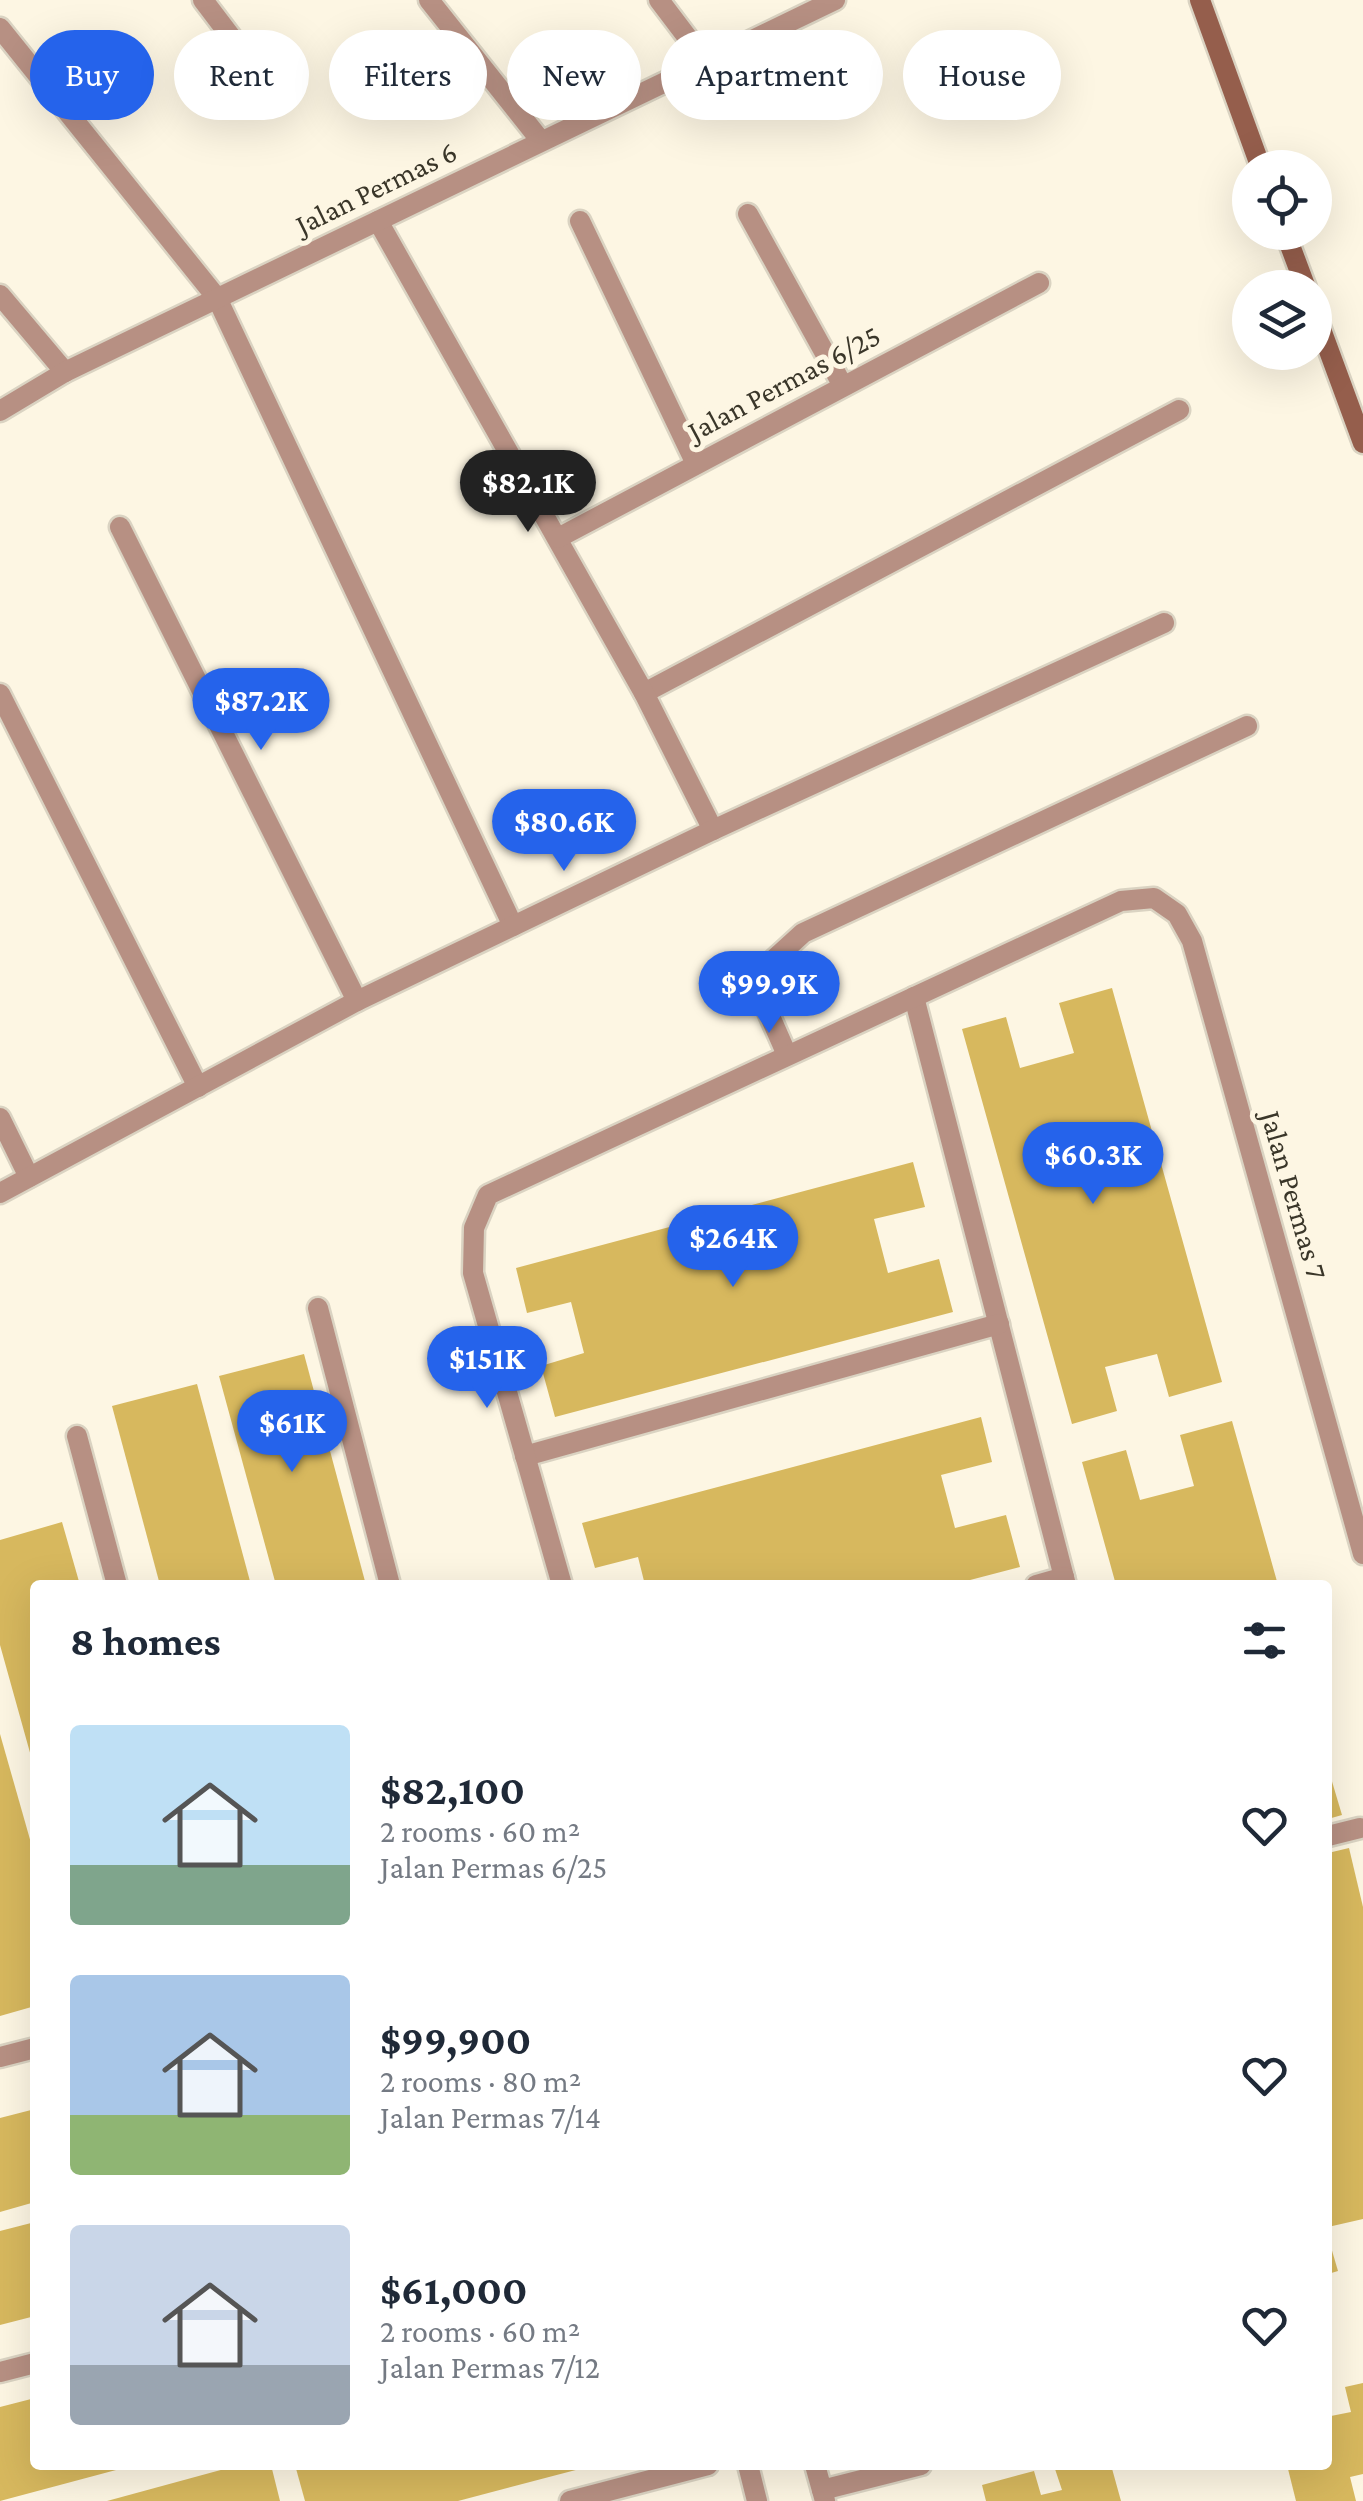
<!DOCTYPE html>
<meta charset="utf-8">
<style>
:root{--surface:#fff;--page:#f6f6f7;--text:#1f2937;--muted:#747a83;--accent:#2563eb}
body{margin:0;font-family:"Crimson Pro",serif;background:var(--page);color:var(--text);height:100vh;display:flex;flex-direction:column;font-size:38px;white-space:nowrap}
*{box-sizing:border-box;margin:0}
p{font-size:32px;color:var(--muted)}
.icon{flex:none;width:55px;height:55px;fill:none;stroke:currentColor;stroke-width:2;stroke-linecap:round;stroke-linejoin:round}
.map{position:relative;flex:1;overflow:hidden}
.drawer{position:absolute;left:30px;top:1580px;width:1302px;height:890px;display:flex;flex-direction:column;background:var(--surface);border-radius:10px;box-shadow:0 10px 40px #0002}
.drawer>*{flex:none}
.banner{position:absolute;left:30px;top:30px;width:1305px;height:90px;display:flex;gap:20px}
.controls{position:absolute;left:1232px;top:150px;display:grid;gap:20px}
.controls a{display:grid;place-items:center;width:100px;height:100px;border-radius:50%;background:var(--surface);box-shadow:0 10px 40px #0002;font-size:50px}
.price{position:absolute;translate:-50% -85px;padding:0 22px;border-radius:35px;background:var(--accent);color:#fff;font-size:32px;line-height:65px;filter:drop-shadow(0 2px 5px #0008)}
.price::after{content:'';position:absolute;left:50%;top:60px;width:30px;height:22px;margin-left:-15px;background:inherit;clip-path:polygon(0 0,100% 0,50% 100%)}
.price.selected{background:#222;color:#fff}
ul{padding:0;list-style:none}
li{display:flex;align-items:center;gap:30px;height:250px;padding:0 40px}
li span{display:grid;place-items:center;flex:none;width:280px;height:200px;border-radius:10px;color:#555}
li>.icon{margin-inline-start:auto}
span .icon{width:120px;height:120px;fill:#fffc;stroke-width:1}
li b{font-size:42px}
h2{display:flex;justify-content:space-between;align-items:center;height:120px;padding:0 40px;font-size:42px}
.pill{padding:0 35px;border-radius:45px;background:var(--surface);box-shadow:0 10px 40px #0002;font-size:35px;line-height:90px}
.pill.selected{background:var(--accent);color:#fff}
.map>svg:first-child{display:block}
.building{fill:#d7b85e}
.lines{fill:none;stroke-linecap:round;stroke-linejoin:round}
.service-casing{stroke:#dad3c2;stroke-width:25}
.minor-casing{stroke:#dad3c2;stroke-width:25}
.tertiary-casing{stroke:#dad3c2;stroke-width:25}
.secondary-casing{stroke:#dad3c2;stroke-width:25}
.service{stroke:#b79083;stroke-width:20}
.minor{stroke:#b79083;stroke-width:20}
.tertiary{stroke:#b79083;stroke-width:20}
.secondary{stroke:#955e4c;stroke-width:20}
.labels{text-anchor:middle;stroke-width:10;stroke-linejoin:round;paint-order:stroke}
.street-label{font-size:30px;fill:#3a3629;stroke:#fdf6e3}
</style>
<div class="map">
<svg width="1363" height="2501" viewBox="0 0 1363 2501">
<rect width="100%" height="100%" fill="#fdf6e3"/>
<g class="building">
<path d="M1112,988L1222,1382L1169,1397L1157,1354L1105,1367L1117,1411L1072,1424L962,1029L1006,1017L1020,1068L1074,1053L1059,1003Z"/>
<path d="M913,1162L925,1207L874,1219L888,1273L939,1259L953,1312L555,1417L541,1366L584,1353L571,1302L527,1313L516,1268Z"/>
<path d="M304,1354L366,1585H276L219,1376Z"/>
<path d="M197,1384L251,1585H160L112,1406Z"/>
<path d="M981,1417L992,1462L941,1475L955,1528L1006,1515L1020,1567L951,1585H645L638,1557L595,1568L582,1523Z"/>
<path d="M1232,1421L1278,1585H1116L1082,1462L1126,1450L1140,1500L1194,1486L1180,1435Z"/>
<path d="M62,1522L80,1585H35L34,1767L0,1645V1540Z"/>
<path d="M0,1734L35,1857V2006L0,2016Z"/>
<path d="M1328,1768L1342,1815L1328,1819Z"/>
<path d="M1349,1848L1363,1907V2219L1328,2227V1853Z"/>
<path d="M35,2109V2202L0,2212V2118Z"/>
<path d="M35,2222V2316L0,2325V2231Z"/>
<path d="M1328,2237L1338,2271L1328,2274Z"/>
<path d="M1363,2383V2474L1350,2477L1356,2501H1296L1287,2465H1328V2409L1331,2416L1351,2412L1345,2387Z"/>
<path d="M35,2398V2465L131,2466L0,2501V2407Z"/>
<path d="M239,2465H271L280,2501H107Z"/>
<path d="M295,2465H591V2466L458,2501H305Z"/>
<path d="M1111,2465L1121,2501H986L982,2485L1034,2471L1041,2495L1062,2490L1054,2466Z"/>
</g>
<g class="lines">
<defs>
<g id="service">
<path d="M429,0L541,141"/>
<path d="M0,28L217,298L513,926"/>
<path d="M748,214L843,386"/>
<path d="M580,221L696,464"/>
<path d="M644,693L1179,410"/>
<path d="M0,694L198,1087"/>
<path d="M787,1055L762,998L770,963L803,933L1247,726"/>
</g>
<g id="minor">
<path d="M203,0L273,92"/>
<path d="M659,0L706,62"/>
<path d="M378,221L644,693L713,830"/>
<path d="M0,295L65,372"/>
<path d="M120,527L357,1001"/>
<path d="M558,538L1039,283"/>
<path d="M914,997L1066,1585"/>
<path d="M0,1118L29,1177"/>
<path d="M0,1193L357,1001L713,830L1164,623"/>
<path d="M318,1308L390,1585"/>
<path d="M77,1436L117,1585"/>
<path d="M525,1456L999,1324"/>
<path d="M562,1585L473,1273L474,1228L488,1195L1121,901L1154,898L1177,914L1192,941L1363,1554"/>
<path d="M1036,1585L1064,1577"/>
<path d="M1328,1836L1360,1828"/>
<path d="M0,2057L35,2048"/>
<path d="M0,2372L35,2363"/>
<path d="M748,2465L757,2501"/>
<path d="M815,2465L825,2501"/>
<path d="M822,2490L921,2465"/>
<path d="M570,2501L708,2465"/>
</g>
<path id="tertiary" d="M0,411L65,372L835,0"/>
<g id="secondary">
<path d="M1200,0L1261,168"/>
<path d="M1285,232L1306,288"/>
<path d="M1315,313L1363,443"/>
</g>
</defs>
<use href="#service" class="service-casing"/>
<use href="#minor" class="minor-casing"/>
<use href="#tertiary" class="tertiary-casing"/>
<use href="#secondary" class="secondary-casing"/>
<use href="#service" class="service"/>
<use href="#minor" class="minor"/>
<use href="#tertiary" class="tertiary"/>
<use href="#secondary" class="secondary"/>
</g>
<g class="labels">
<g class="street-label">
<text transform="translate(376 188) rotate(-26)" y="10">Jalan Permas 6</text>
<text transform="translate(784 383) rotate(-28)" y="10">Jalan Permas 6/25</text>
<text transform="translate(1294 1195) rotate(74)" y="10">Jalan Permas 7</text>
</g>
</g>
</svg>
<div class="controls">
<a><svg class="icon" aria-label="locate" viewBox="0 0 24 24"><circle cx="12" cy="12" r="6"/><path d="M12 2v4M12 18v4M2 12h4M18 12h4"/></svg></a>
<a><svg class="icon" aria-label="layers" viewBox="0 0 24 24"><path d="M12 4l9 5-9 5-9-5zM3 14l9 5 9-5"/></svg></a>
</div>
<b class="price selected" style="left:528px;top:535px">$82.1K</b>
<b class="price" style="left:261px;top:753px">$87.2K</b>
<b class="price" style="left:564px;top:874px">$80.6K</b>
<b class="price" style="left:769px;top:1036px">$99.9K</b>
<b class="price" style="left:1093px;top:1207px">$60.3K</b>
<b class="price" style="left:733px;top:1290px">$264K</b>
<b class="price" style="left:487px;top:1411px">$151K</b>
<b class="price" style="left:292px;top:1475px">$61K</b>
<div class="banner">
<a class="pill selected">Buy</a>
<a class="pill">Rent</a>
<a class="pill">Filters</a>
<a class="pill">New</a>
<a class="pill">Apartment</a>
<a class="pill">House</a>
</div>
<section class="drawer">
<h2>8 homes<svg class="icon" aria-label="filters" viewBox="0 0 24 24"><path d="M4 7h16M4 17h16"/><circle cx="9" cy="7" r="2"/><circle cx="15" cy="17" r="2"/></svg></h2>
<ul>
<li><span style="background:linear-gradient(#bfe0f5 70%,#7fa58c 0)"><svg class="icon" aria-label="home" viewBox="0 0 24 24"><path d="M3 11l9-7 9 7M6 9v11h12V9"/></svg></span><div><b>$82,100</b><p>2 rooms · 60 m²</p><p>Jalan Permas 6/25</p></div><svg class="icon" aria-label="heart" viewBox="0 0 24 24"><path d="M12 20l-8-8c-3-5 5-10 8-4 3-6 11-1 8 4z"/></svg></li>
<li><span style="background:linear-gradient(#a9c7e8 70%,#8fb573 0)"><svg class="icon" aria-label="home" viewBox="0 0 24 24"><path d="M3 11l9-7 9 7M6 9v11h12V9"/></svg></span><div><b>$99,900</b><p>2 rooms · 80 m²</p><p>Jalan Permas 7/14</p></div><svg class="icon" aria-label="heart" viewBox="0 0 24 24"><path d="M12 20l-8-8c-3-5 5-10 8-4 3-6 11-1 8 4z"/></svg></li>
<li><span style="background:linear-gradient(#c9d6e8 70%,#9aa5b1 0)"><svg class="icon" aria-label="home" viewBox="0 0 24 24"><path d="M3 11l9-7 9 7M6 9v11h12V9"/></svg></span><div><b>$61,000</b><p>2 rooms · 60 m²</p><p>Jalan Permas 7/12</p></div><svg class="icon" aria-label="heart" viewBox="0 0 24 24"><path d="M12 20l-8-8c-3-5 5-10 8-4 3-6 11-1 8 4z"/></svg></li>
</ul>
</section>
</div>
